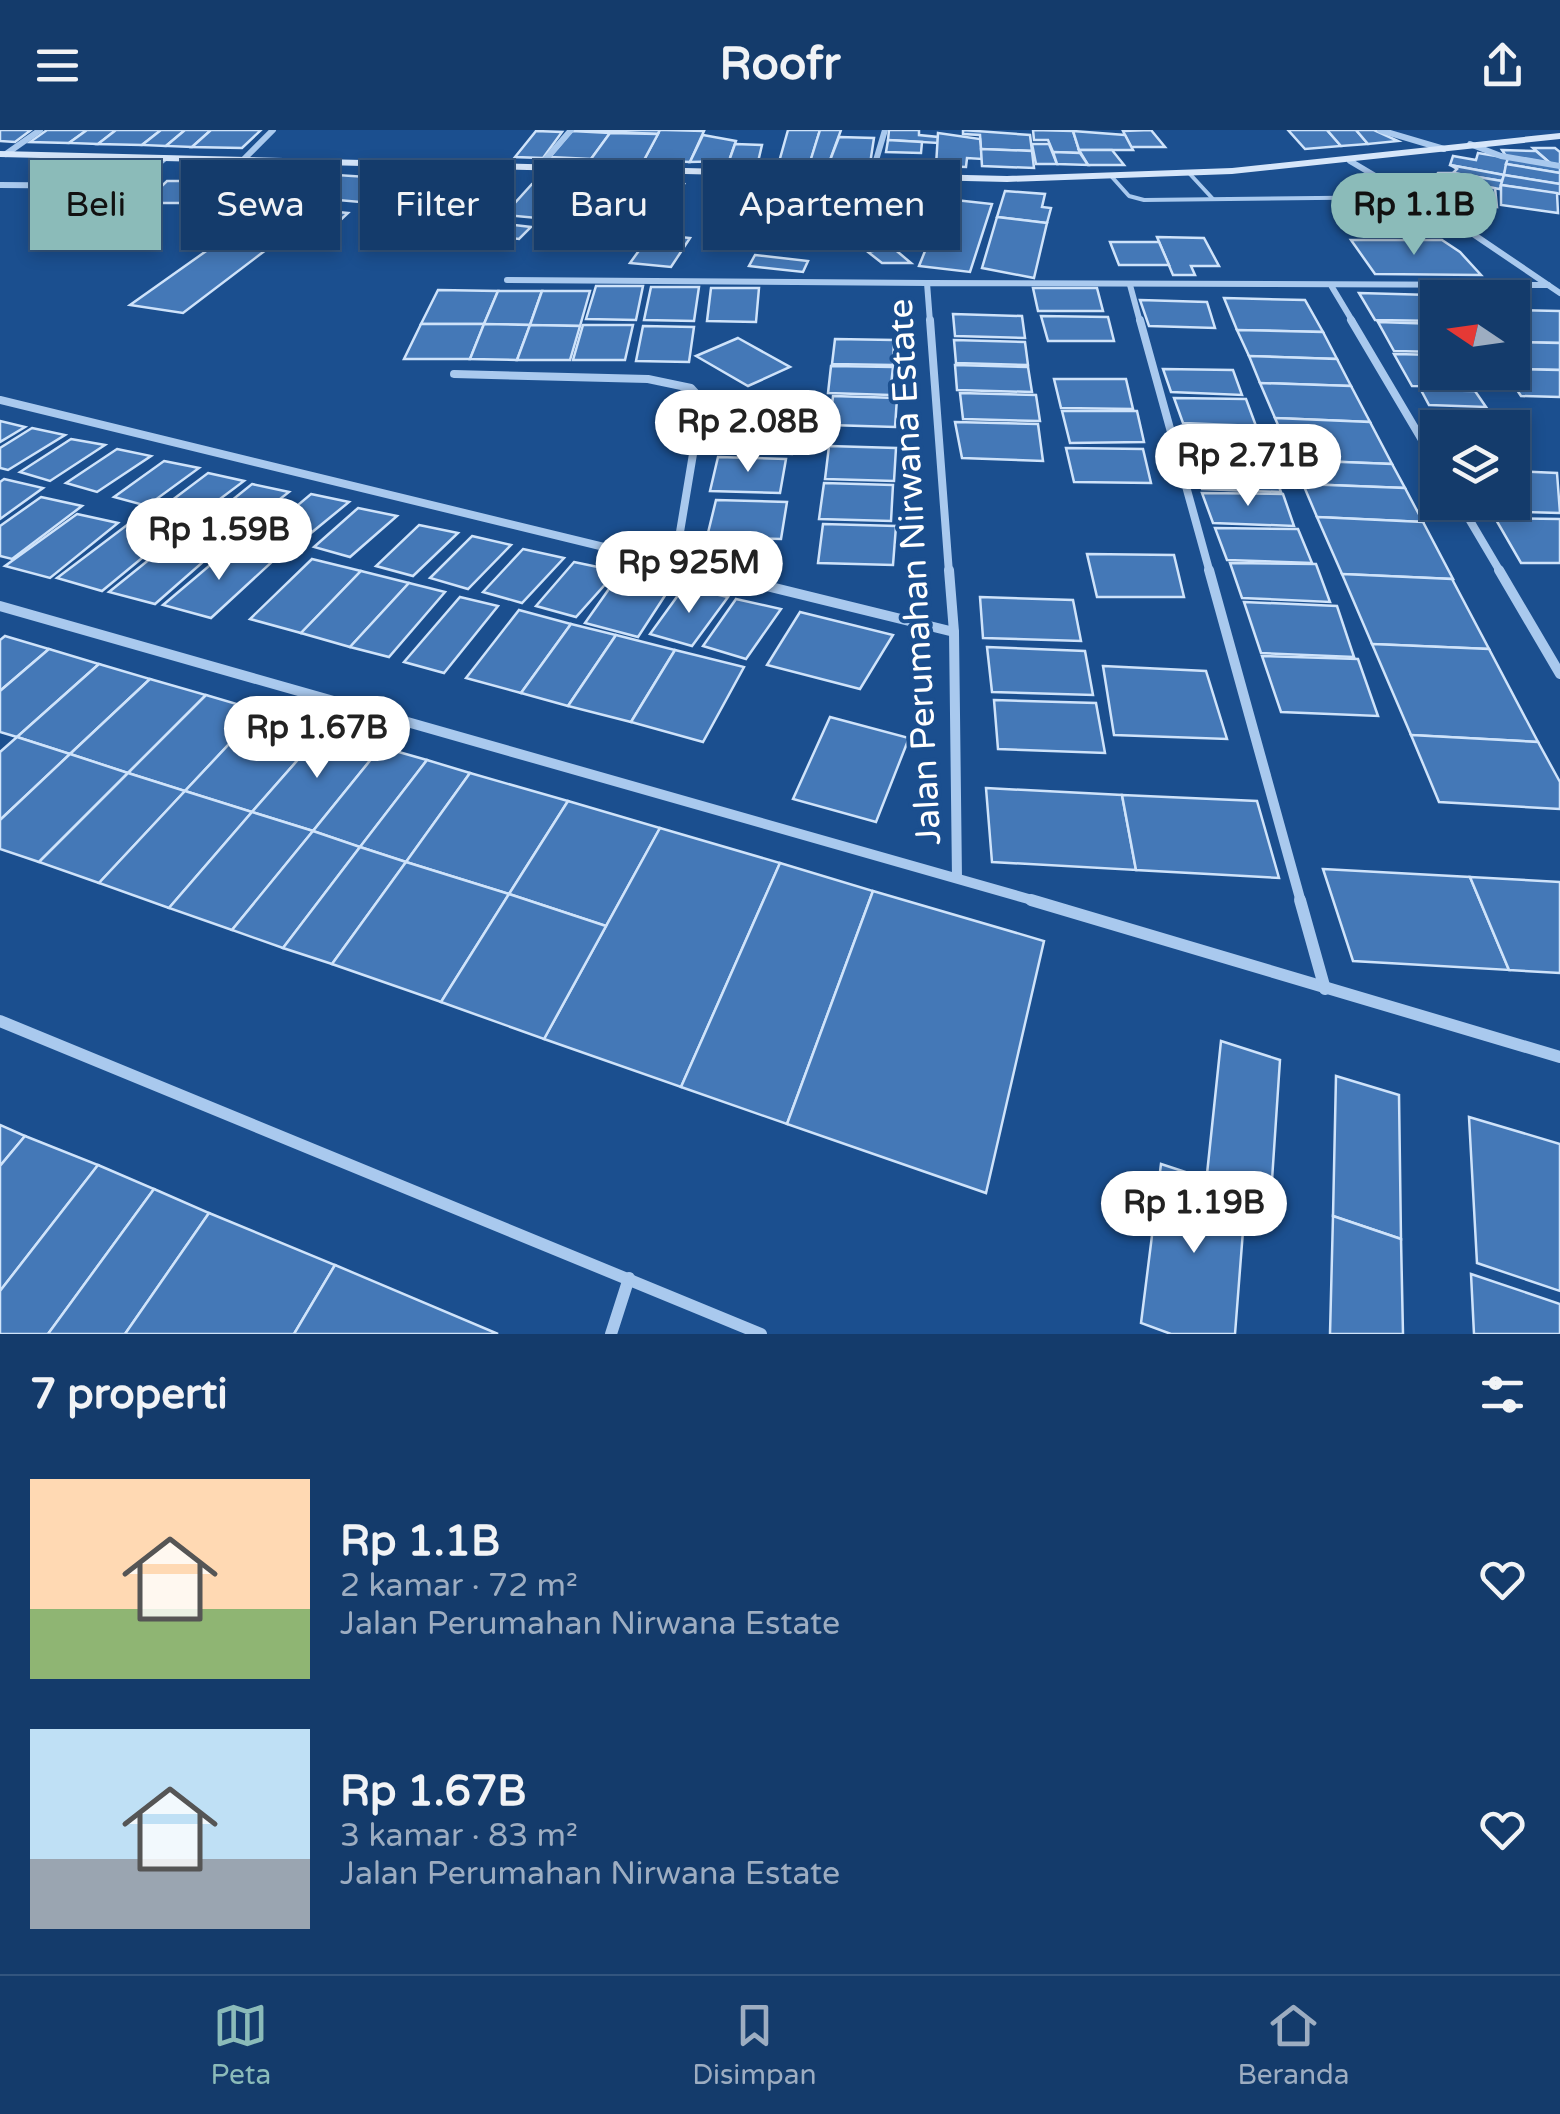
<!DOCTYPE html>
<html lang="id">
<meta charset="utf-8">
<style>
:root{--surface:#143b6b;--page:#214673;--text:#f1f3f6;--muted:#9dadc1;--line:#33557e;--accent:#8bbbb9}
body{margin:0;font-family:"Varela Round",sans-serif;background:var(--page);color:var(--text);height:100vh;display:flex;flex-direction:column;font-size:38px;white-space:nowrap}
*{box-sizing:border-box;margin:0}
p{font-size:32px;color:var(--muted)}
.icon{flex:none;width:55px;height:55px;fill:none;stroke:currentColor;stroke-width:2;stroke-linecap:round;stroke-linejoin:round}
.map{position:relative;height:1204px;overflow:hidden}
.details{display:flex;flex-direction:column;background:var(--surface);flex:1}
.details>*{flex:none}
.guide{position:absolute;left:30px;top:30px;width:1000px;height:90px;display:flex;gap:20px}
.needle{width:65px;rotate:283deg}
.tools{position:absolute;left:1420px;top:150px;display:grid;gap:20px}
.tools a{display:grid;place-items:center;width:110px;height:110px;border-radius:0px;background:var(--surface);box-shadow:0 5px 15px #0003,0 0 0 2px var(--line);font-size:50px}
.price{position:absolute;translate:-50% -85px;padding:0 22px;border-radius:35px;background:#fff;color:#222;font-size:32px;line-height:65px;filter:drop-shadow(0 2px 5px #0008)}
.price::after{content:'';position:absolute;left:50%;top:60px;width:30px;height:22px;margin-left:-15px;background:inherit;clip-path:polygon(0 0,100% 0,50% 100%)}
.price.active{background:var(--accent);color:#111}
ul{padding:0;list-style:none}
li{display:flex;align-items:center;gap:30px;height:250px;padding:0 30px}
li span{display:grid;place-items:center;flex:none;width:280px;height:200px;border-radius:0px;color:#555}
li>.icon{margin-inline-start:auto}
span .icon{width:120px;height:120px;fill:#fffc;stroke-width:1}
li b{font-size:42px}
h2{display:flex;justify-content:space-between;align-items:center;height:120px;padding:0 30px;font-size:42px}
.chip{padding:0 35px;border-radius:0px;background:var(--surface);box-shadow:0 5px 15px #0003,0 0 0 2px var(--line);font-size:35px;line-height:90px}
.chip.active{background:var(--accent);color:#111}
header{display:flex;justify-content:space-between;align-items:center;height:130px;padding:0 30px;background:var(--surface);font-size:45px;font-weight:800}
.tabs{display:flex;justify-content:space-around;align-items:center;height:140px;border-top:2px solid var(--line);background:var(--surface);font-size:28px;color:var(--muted)}
.tabs a{display:grid;justify-items:center;gap:5px}
.tabs .active{color:var(--accent)}
.map>svg:first-child{display:block}
.building{fill:#4478b7;stroke:#cfe3fa;stroke-width:2.5}
.lines{fill:none;stroke-linecap:round;stroke-linejoin:round}
.service{stroke:#a9c9ee;stroke-width:4}
.minor-far3{stroke:#a9c9ee;stroke-width:6}
.minor-far2{stroke:#a9c9ee;stroke-width:8}
.minor-far1{stroke:#a9c9ee;stroke-width:10}
.minor{stroke:#a9c9ee;stroke-width:12}
.secondary{fill:#d6e6fa;fill-rule:evenodd}
.labels{text-anchor:middle;stroke-width:8;stroke-linejoin:round;paint-order:stroke}
.street-label{font-size:35px;fill:#fff;stroke:#1b4f8f}
</style>
<header><svg class="icon" aria-label="menu" viewBox="0 0 24 24"><path d="M4 6h16M4 12h16M4 18h16"/></svg>Roofr<svg class="icon" aria-label="share" viewBox="0 0 24 24"><path d="M12 15V3M7 8l5-5 5 5M5 13v7h14v-7"/></svg></header>
<div class="map">
<svg width="1560" height="1204" viewBox="0 0 1560 1204">
<rect width="100%" height="100%" fill="#1b4f8f"/>
<g class="building">
<path d="M0,0H31L15,12L0,11Z"/>
<path d="M47,0H87L69,13L30,12Z"/>
<path d="M87,0H116L98,14L69,13Z"/>
<path d="M116,0H161L142,15L98,14Z"/>
<path d="M161,0H185L166,16L142,15Z"/>
<path d="M185,0H211L192,17L166,16Z"/>
<path d="M211,0H261L242,18L192,17Z"/>
<path d="M573,0H660L658,4Z"/>
<path d="M660,0H666L704,1L690,32L644,30Z"/>
<path d="M788,0H820L810,33L779,32Z"/>
<path d="M820,0H841L829,33L810,32Z"/>
<path d="M889,0H919V5L938,7V13L888,10Z"/>
<path d="M963,0L1030,5L1032,21L981,19L980,5L963,4Z"/>
<path d="M1033,0L1073,1L1080,23L1053,22L1048,10H1034Z"/>
<path d="M1151,0L1165,17H1131L1123,1Z"/>
<path d="M1288,0H1327L1341,16L1305,19Z"/>
<path d="M1327,0H1356L1368,14L1341,16Z"/>
<path d="M1356,0H1374L1398,11L1368,14Z"/>
<path d="M536,1L562,2L543,28L515,27Z"/>
<path d="M572,1L610,3L591,29L550,27Z"/>
<path d="M1073,1L1125,5L1133,20H1079Z"/>
<path d="M610,3L658,4L644,30L591,29Z"/>
<path d="M938,3L980,9L982,29L967,28L966,37L936,36Z"/>
<path d="M703,5L736,11L729,31L690,32Z"/>
<path d="M839,7L874,8L870,34L829,33Z"/>
<path d="M888,10L922,12L921,23L886,22Z"/>
<path d="M735,14L762,15L758,32L729,31Z"/>
<path d="M1032,14H1049L1057,34H1036Z"/>
<path d="M1533,18H1555L1560,22V35L1550,33Z"/>
<path d="M981,19L1032,21L1034,38L982,36Z"/>
<path d="M1079,20H1112L1124,35H1088Z"/>
<path d="M1502,20L1536,21L1550,33L1506,26Z"/>
<path d="M1053,22L1080,23L1088,35L1057,34Z"/>
<path d="M1478,23L1508,28L1504,45L1450,35L1453,26L1476,30Z"/>
<path d="M1508,28L1560,37V43L1506,34Z"/>
<path d="M1506,34L1560,43V54L1504,45Z"/>
<path d="M1450,35L1504,45L1502,51L1453,43L1457,39Z"/>
<path d="M91,40L132,41L125,49L83,47Z"/>
<path d="M306,43L383,48L360,72L282,65Z"/>
<path d="M1438,43H1453L1502,51L1500,59L1456,53L1448,65L1424,58Z"/>
<path d="M463,45L503,49L470,85L428,82Z"/>
<path d="M1504,45L1560,54V64L1501,55Z"/>
<path d="M167,51H210L188,73H144Z"/>
<path d="M638,51L684,54L677,67L630,63Z"/>
<path d="M1456,53L1495,58L1497,77L1448,69Z"/>
<path d="M532,54L564,56L537,88L504,85Z"/>
<path d="M1501,55L1557,63L1558,83L1501,75Z"/>
<path d="M843,57L891,61L888,70L869,68L866,74L837,72Z"/>
<path d="M904,60L940,64L936,75L899,72Z"/>
<path d="M1005,61L1045,64L1042,77L1051,78L1047,93L997,87Z"/>
<path d="M277,67L308,69L299,78L322,79L305,96L278,94L285,88L255,86Z"/>
<path d="M946,69L992,74L970,142L919,136Z"/>
<path d="M327,81L348,83L317,112L295,110Z"/>
<path d="M997,87L1047,93L1034,148L982,138Z"/>
<path d="M251,90L278,92L273,96L304,99L291,111L232,106Z"/>
<path d="M471,90L531,97L519,109L458,102Z"/>
<path d="M825,91L838,92L833,104L869,107L863,120L814,115Z"/>
<path d="M796,96L822,98L814,115L788,113Z"/>
<path d="M651,104L690,108L671,137L630,133Z"/>
<path d="M226,107L275,113L183,183L130,175Z"/>
<path d="M1157,107L1204,108L1219,136H1191L1195,145H1173Z"/>
<path d="M1351,110H1442L1460,122L1481,145L1375,144Z"/>
<path d="M1110,112H1159L1169,135H1119Z"/>
<path d="M892,117L911,133H882L868,122Z"/>
<path d="M755,125L808,131L803,142L749,136Z"/>
<path d="M596,156H643L636,190L586,189Z"/>
<path d="M651,157H699L694,191L644,190Z"/>
<path d="M711,158H759L756,192L707,191Z"/>
<path d="M1033,158H1097L1103,181H1038Z"/>
<path d="M438,160L498,161L484,194H421Z"/>
<path d="M498,161H542L530,195L484,194Z"/>
<path d="M542,161H590L580,196L530,195Z"/>
<path d="M1359,163L1431,165L1438,172V191L1375,190Z"/>
<path d="M1224,168L1305,170L1323,202L1237,200Z"/>
<path d="M1140,170L1207,172L1215,198L1149,196Z"/>
<path d="M1512,180L1560,181V213L1512,212Z"/>
<path d="M953,184L1022,186L1025,208L955,206Z"/>
<path d="M1041,186L1108,187L1114,211H1048Z"/>
<path d="M1378,192L1438,194V222L1394,221Z"/>
<path d="M421,194H484L470,229H404Z"/>
<path d="M484,194L530,195L517,230L470,229Z"/>
<path d="M530,195L580,196L570,230H517Z"/>
<path d="M583,195H633L625,230H573Z"/>
<path d="M643,196L694,197L689,232L636,231Z"/>
<path d="M1237,200L1323,202L1337,229L1249,226Z"/>
<path d="M738,208L790,237L748,256L696,226Z"/>
<path d="M835,209L894,210L893,235L832,234Z"/>
<path d="M954,210L1025,212L1028,235L956,233Z"/>
<path d="M1512,212L1560,213V240L1512,239Z"/>
<path d="M1394,224L1438,225V242H1486L1498,257L1412,256Z"/>
<path d="M1249,226L1337,229L1351,256L1260,253Z"/>
<path d="M955,235L1028,237L1032,262L957,260Z"/>
<path d="M831,236L893,237L890,265L828,263Z"/>
<path d="M1163,239L1233,240L1242,265L1171,262Z"/>
<path d="M1512,239L1560,240V267L1521,266L1505,242H1512Z"/>
<path d="M1054,249H1126L1133,279L1061,278Z"/>
<path d="M1260,253L1351,256L1370,292L1275,288Z"/>
<path d="M1421,260L1475,261L1486,277L1429,275Z"/>
<path d="M960,263L1036,265L1040,291L963,289Z"/>
<path d="M833,266L897,268L895,297L830,295Z"/>
<path d="M1174,268L1246,269L1256,296L1183,293Z"/>
<path d="M1062,281H1137L1144,312L1070,313Z"/>
<path d="M1437,283H1492L1501,298H1444Z"/>
<path d="M714,287L799,291L792,324L705,320Z"/>
<path d="M1275,288L1370,292L1392,334L1293,330Z"/>
<path d="M0,291L25,297L0,312Z"/>
<path d="M955,292L1038,294L1043,331L962,328Z"/>
<path d="M32,298L65,305L8,340L0,338V318Z"/>
<path d="M1184,298L1259,299L1269,327L1193,325Z"/>
<path d="M71,309L105,315L50,351L20,342Z"/>
<path d="M829,316L896,318L894,351L825,349Z"/>
<path d="M1066,318L1143,319L1151,353L1074,352Z"/>
<path d="M117,319L151,326L97,362L66,353Z"/>
<path d="M718,327L786,329L780,363L710,361Z"/>
<path d="M1293,330L1392,334L1405,358L1303,354Z"/>
<path d="M164,331L199,338L147,376L114,367Z"/>
<path d="M1192,331H1269L1281,362L1202,359Z"/>
<path d="M1512,341L1557,343L1560,383L1491,381L1486,372H1512Z"/>
<path d="M208,343L244,351L192,390L159,380Z"/>
<path d="M4,349L43,358L0,389V352Z"/>
<path d="M824,353L893,355L891,391L819,389Z"/>
<path d="M252,354L289,362L239,401L205,392Z"/>
<path d="M1303,354L1405,358L1423,392L1317,387Z"/>
<path d="M1202,363L1283,364L1294,396L1213,393Z"/>
<path d="M311,364L349,372L300,412L266,402Z"/>
<path d="M41,367L82,376L12,429L0,426V396Z"/>
<path d="M716,370L787,372L781,409L707,407Z"/>
<path d="M358,378L397,386L350,427L314,417Z"/>
<path d="M77,384L118,393L50,448L5,436Z"/>
<path d="M1317,387L1423,392L1453,449L1342,444Z"/>
<path d="M1495,388L1560,389V433H1521Z"/>
<path d="M823,394L896,396L893,435L818,433Z"/>
<path d="M127,395L170,405L102,461L57,448Z"/>
<path d="M419,395L458,403L413,446L376,436Z"/>
<path d="M1215,398L1298,399L1312,433L1227,430Z"/>
<path d="M472,406L511,415L468,459L430,448Z"/>
<path d="M177,407L220,417L155,474L109,462Z"/>
<path d="M229,419L274,430L211,488L163,475Z"/>
<path d="M523,419L564,428L522,473L483,462Z"/>
<path d="M1087,424L1174,425L1184,467H1097Z"/>
<path d="M312,429L361,441L301,503L250,489Z"/>
<path d="M574,432L617,441L576,487L536,476Z"/>
<path d="M628,432L679,444L638,507L585,493Z"/>
<path d="M1230,433L1316,434L1330,472L1242,468Z"/>
<path d="M361,441L409,453L350,517L301,503Z"/>
<path d="M1342,444L1452,449L1489,519L1372,514Z"/>
<path d="M409,453L445,462L389,527L350,517Z"/>
<path d="M684,457L728,467L692,516L650,504Z"/>
<path d="M460,467L498,476L444,543L404,532Z"/>
<path d="M980,467L1073,470L1081,511L983,508Z"/>
<path d="M736,469L781,479L746,529L703,516Z"/>
<path d="M1244,472L1337,476L1354,527L1261,523Z"/>
<path d="M519,480L571,494L521,563L466,548Z"/>
<path d="M800,482L893,505L860,559L767,535Z"/>
<path d="M571,494L616,505L568,576L521,563Z"/>
<path d="M616,505L675,520L631,592L568,576Z"/>
<path d="M5,506L49,519L0,561V510Z"/>
<path d="M1372,514L1489,519L1538,612L1411,605Z"/>
<path d="M987,517L1085,521L1093,565L992,562Z"/>
<path d="M49,519L99,534L17,607L0,602V561Z"/>
<path d="M675,520L744,537L703,612L631,592Z"/>
<path d="M1262,526L1358,529L1378,586L1281,582Z"/>
<path d="M99,534L150,549L70,624L17,607Z"/>
<path d="M1103,536L1206,541L1227,609L1114,605Z"/>
<path d="M150,549L206,565L128,643L70,624Z"/>
<path d="M206,565L260,581L185,661L128,643Z"/>
<path d="M994,570L1096,573L1105,623L998,619Z"/>
<path d="M260,581L324,600L252,682L185,661Z"/>
<path d="M830,587L909,608L876,692L793,669Z"/>
<path d="M324,600L381,617L313,701L252,682Z"/>
<path d="M1411,605L1538,612L1560,652V679L1439,672Z"/>
<path d="M17,607L70,624L0,690V622Z"/>
<path d="M381,617L427,630L360,717L313,701Z"/>
<path d="M70,624L128,643L39,732L0,719V690Z"/>
<path d="M427,630L470,643L406,732L360,717Z"/>
<path d="M128,643L185,661L99,753L39,732Z"/>
<path d="M470,643L568,671L509,764L406,732Z"/>
<path d="M986,658L1122,665L1136,740L992,732Z"/>
<path d="M185,661L252,682L169,778L99,753Z"/>
<path d="M1122,665L1257,671L1279,748L1136,740Z"/>
<path d="M568,671L660,698L606,796L509,764Z"/>
<path d="M252,682L313,701L232,800L169,778Z"/>
<path d="M660,698L780,733L681,957L544,909Z"/>
<path d="M313,701L360,717L283,818L232,800Z"/>
<path d="M360,717L406,732L332,834L283,818Z"/>
<path d="M406,732L509,764L441,872L332,834Z"/>
<path d="M780,733L873,761L787,994L681,957Z"/>
<path d="M1323,739L1470,747L1509,840L1353,831Z"/>
<path d="M1470,747L1560,752V843L1509,840Z"/>
<path d="M873,761L1044,811L986,1063L787,994Z"/>
<path d="M509,764L606,796L544,909L441,872Z"/>
<path d="M1221,911L1280,930L1271,1065L1207,1044Z"/>
<path d="M1336,946L1399,965L1401,1109L1333,1086Z"/>
<path d="M1469,987L1560,1014V1161L1477,1133Z"/>
<path d="M0,995L25,1006L0,1036Z"/>
<path d="M25,1006L98,1035L0,1161V1036Z"/>
<path d="M1161,1034L1246,1062L1235,1204H1171L1141,1193Z"/>
<path d="M98,1035L154,1059L48,1204H0V1161Z"/>
<path d="M154,1059L209,1083L125,1204H48Z"/>
<path d="M209,1083L335,1135L294,1204H125Z"/>
<path d="M1333,1086L1401,1109L1403,1204H1330Z"/>
<path d="M335,1135L498,1204H294Z"/>
<path d="M1471,1144L1560,1174V1204H1474Z"/>
</g>
<g class="lines">
<g class="service">
<path d="M1189,43L1213,69"/>
<path d="M1112,47L1129,66L1144,70L1411,67"/>
</g>
<g class="minor-far3">
<path d="M1380,0L1444,19"/>
<path d="M1470,14L1501,26L1560,36"/>
<path d="M6,24L40,0"/>
<path d="M243,30L273,0"/>
<path d="M1350,31L1473,104L1560,163"/>
<path d="M539,37L571,0"/>
<path d="M871,47L885,0"/>
<path d="M0,55L123,56L141,48L164,29"/>
<path d="M507,150L927,153"/>
<path d="M1130,155L1140,192"/>
<path d="M1332,157L1353,192"/>
<path d="M930,192L927,153L1548,155"/>
</g>
<g class="minor-far2">
<path d="M930,190L949,443"/>
<path d="M1140,190L1210,443"/>
<path d="M1351,190L1438,337"/>
<path d="M454,244L648,249L691,258L702,270L675,432"/>
<path d="M0,270L711,443"/>
<path d="M1459,372L1501,443"/>
</g>
<g class="minor-far1">
<path d="M701,440L954,502"/>
<path d="M949,440L954,502L957,748"/>
<path d="M1209,440L1301,772"/>
<path d="M1499,440L1560,544"/>
<path d="M0,476L1039,772"/>
</g>
<g class="minor">
<path d="M1031,770L1560,927"/>
<path d="M1300,770L1325,859"/>
<path d="M0,891L761,1204"/>
<path d="M611,1204L629,1148"/>
</g>
<path class="secondary" d="M1560,3V9L1232,44L1007,52L0,27V21L1007,46L1232,38Z"/>
</g>
<g class="labels">
<g class="street-label">
<text transform="translate(914 442) rotate(-93)" y="12">Jalan Perumahan Nirwana Estate</text>
</g>
</g>
</svg>
<div class="tools">
<a><svg class="needle" viewBox="-14 -14 28 28"><path d="M0-13l5 13h-10z" fill="#e53935"/><path d="M0 13l5-13h-10z" fill="#9dadc1"/></svg></a>
<a><svg class="icon" aria-label="layers" viewBox="0 0 24 24"><path d="M12 4l9 5-9 5-9-5zM3 14l9 5 9-5"/></svg></a>
</div>
<b class="price active" style="left:1414px;top:128px">Rp 1.1B</b>
<b class="price" style="left:748px;top:345px">Rp 2.08B</b>
<b class="price" style="left:1248px;top:379px">Rp 2.71B</b>
<b class="price" style="left:219px;top:453px">Rp 1.59B</b>
<b class="price" style="left:689px;top:486px">Rp 925M</b>
<b class="price" style="left:317px;top:651px">Rp 1.67B</b>
<b class="price" style="left:1194px;top:1126px">Rp 1.19B</b>
<div class="guide">
<a class="chip active">Beli</a>
<a class="chip">Sewa</a>
<a class="chip">Filter</a>
<a class="chip">Baru</a>
<a class="chip">Apartemen</a>
</div>
</div>
<section class="details">
<h2>7 properti<svg class="icon" aria-label="filters" viewBox="0 0 24 24"><path d="M4 7h16M4 17h16"/><circle cx="9" cy="7" r="2"/><circle cx="15" cy="17" r="2"/></svg></h2>
<ul>
<li><span style="background:linear-gradient(#ffd9b3 65%,#8fb573 0)"><svg class="icon" aria-label="home" viewBox="0 0 24 24"><path d="M3 11l9-7 9 7M6 9v11h12V9"/></svg></span><div><b>Rp 1.1B</b><p>2 kamar · 72 m²</p><p>Jalan Perumahan Nirwana Estate</p></div><svg class="icon" aria-label="heart" viewBox="0 0 24 24"><path d="M12 20l-8-8c-3-5 5-10 8-4 3-6 11-1 8 4z"/></svg></li>
<li><span style="background:linear-gradient(#bfe0f5 65%,#9aa5b1 0)"><svg class="icon" aria-label="home" viewBox="0 0 24 24"><path d="M3 11l9-7 9 7M6 9v11h12V9"/></svg></span><div><b>Rp 1.67B</b><p>3 kamar · 83 m²</p><p>Jalan Perumahan Nirwana Estate</p></div><svg class="icon" aria-label="heart" viewBox="0 0 24 24"><path d="M12 20l-8-8c-3-5 5-10 8-4 3-6 11-1 8 4z"/></svg></li>
</ul>
</section>
<nav class="tabs">
<a class="active"><svg class="icon" aria-label="map" viewBox="0 0 24 24"><path d="M3 6l6-2 6 2 6-2v14l-6 2-6-2-6 2zM9 4v14M15 6v14"/></svg>Peta</a>
<a><svg class="icon" aria-label="saved" viewBox="0 0 24 24"><path d="M7 4h10v16l-5-4-5 4z"/></svg>Disimpan</a>
<a><svg class="icon" aria-label="home" viewBox="0 0 24 24"><path d="M3 11l9-7 9 7M6 9v11h12V9"/></svg>Beranda</a>
</nav>
